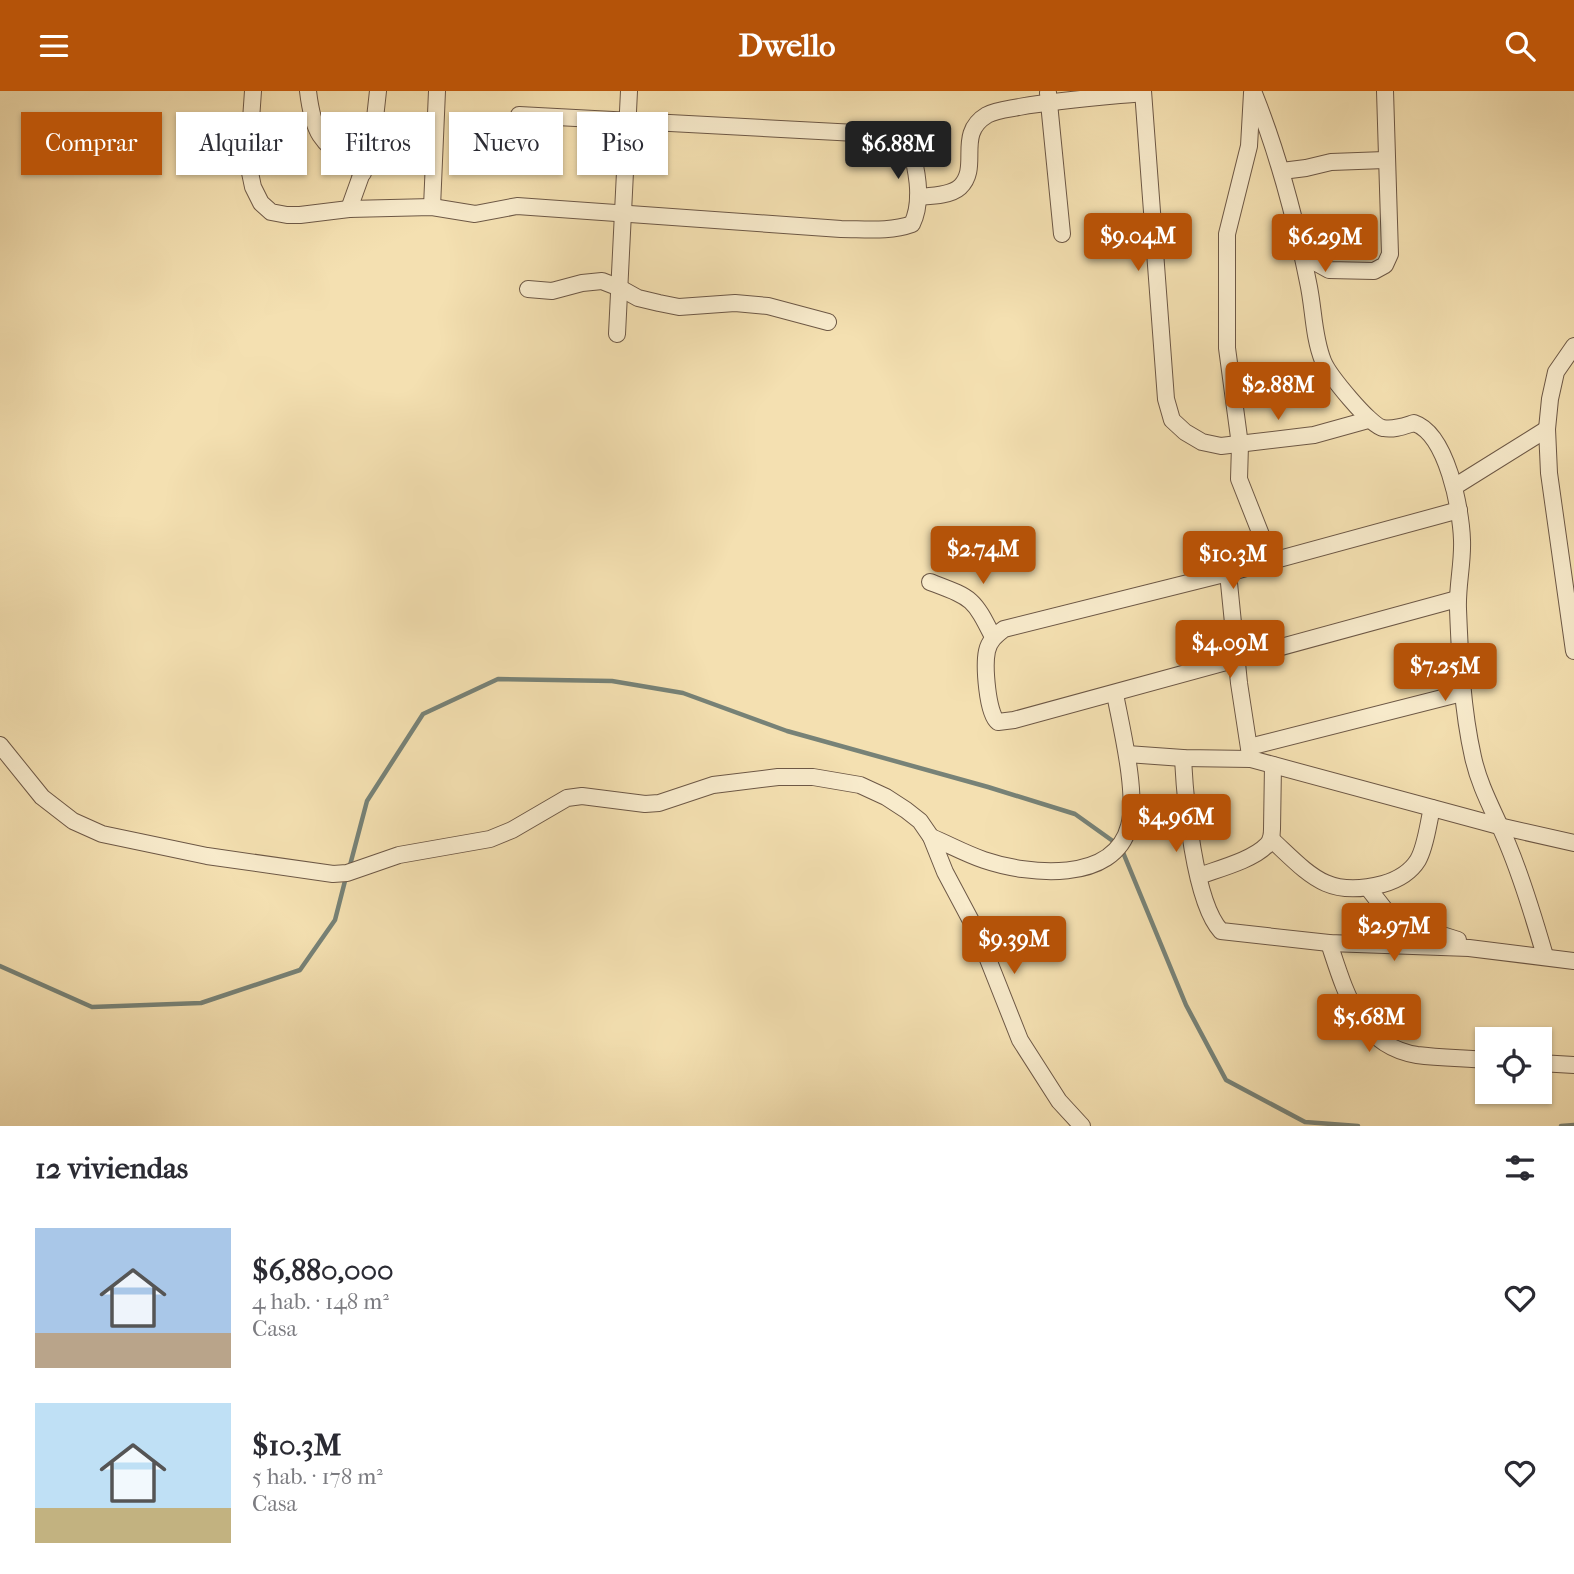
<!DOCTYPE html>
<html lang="es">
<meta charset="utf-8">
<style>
:root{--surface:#fff;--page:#f7f7f7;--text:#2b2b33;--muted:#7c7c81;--accent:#b45309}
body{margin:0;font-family:"IM FELL French Canon",serif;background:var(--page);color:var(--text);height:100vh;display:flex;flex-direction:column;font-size:26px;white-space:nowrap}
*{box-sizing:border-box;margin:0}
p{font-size:23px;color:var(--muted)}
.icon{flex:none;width:38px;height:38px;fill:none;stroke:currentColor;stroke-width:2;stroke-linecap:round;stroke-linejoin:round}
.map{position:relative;height:1035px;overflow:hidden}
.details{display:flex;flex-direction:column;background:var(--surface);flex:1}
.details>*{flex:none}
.banner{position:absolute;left:21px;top:21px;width:700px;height:63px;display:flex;gap:14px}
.tools{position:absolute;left:1475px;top:936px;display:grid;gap:14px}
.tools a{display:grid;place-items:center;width:77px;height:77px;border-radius:0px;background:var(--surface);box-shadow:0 2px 5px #0004;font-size:35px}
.price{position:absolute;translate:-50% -60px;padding:0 16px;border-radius:7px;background:var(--accent);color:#fff;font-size:23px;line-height:46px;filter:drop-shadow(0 2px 4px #0008)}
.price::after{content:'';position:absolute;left:50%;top:42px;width:21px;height:16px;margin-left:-10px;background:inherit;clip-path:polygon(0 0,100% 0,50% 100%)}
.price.on{background:#222;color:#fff}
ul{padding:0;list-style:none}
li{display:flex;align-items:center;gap:21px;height:175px;padding:0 35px}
li span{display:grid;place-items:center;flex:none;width:196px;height:140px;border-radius:0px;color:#555}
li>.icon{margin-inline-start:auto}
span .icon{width:84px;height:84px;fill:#fffc;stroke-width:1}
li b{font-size:30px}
h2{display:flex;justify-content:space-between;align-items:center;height:84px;padding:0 35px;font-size:30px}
.pill{padding:0 24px;border-radius:0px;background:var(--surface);box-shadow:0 2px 5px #0004;font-size:24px;line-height:63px}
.pill.on{background:var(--accent);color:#fff}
header{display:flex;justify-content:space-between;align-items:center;height:91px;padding:0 35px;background:var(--accent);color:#fff;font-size:32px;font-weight:700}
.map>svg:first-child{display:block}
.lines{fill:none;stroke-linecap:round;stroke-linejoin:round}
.stream{stroke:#778277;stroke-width:4.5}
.street-casing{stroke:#6d5846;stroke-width:18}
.street{stroke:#f8ebcc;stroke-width:16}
</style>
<header><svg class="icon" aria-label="menu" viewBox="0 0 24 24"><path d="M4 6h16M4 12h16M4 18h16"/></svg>Dwello<svg class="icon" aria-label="search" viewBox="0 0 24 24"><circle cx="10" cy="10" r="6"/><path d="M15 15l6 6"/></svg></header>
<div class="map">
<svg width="1574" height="1035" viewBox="0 0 1574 1035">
<rect width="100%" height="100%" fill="#f4e0b1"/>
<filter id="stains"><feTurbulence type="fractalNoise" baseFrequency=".00286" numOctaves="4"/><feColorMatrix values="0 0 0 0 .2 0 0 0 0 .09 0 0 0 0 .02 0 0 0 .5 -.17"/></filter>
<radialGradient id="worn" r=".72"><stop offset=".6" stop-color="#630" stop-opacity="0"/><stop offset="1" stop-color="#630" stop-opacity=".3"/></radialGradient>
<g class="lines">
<g class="stream">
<path d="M1122,759L1186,914L1226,989L1305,1031L1358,1035"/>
<path d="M349,778L367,710L423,623L498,588L612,590L683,602L787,640L988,696L1075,723L1117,753"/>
<path d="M0,875L92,916L201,912L300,879L335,829L346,786"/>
<path d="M1561,1035L1574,1034"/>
</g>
<defs>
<g id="street">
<path d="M253,0L248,72L253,96L261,112L271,121L287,124H300L349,118L432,116L475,123L517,115L841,138C865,138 890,141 912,133C924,109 916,75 909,50L894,44L519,24"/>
<path d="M308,0C314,51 325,52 363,82"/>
<path d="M1143,0L1166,308L1172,329L1185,341L1202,351L1221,355L1314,344L1368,329"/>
<path d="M1253,0C1278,62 1295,126 1308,191C1314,218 1313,245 1323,270C1328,283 1370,335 1383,337C1394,339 1404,335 1414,332C1447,343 1461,418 1462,449C1463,472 1457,495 1458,518C1460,568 1462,617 1473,666C1480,698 1496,724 1508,754C1523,790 1534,827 1545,865"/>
<path d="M1048,2L1062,143"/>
<path d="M1252,2L1249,55L1227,143V257L1240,354L1239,388L1271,469"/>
<path d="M1282,80L1306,77L1331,71L1385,69"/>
<path d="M918,106C930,105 950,105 960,96C981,76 955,43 987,24C996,19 1009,18 1019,16C1060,9 1101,6 1143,2"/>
<path d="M432,116L437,0"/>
<path d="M349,118L372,54L378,0"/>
<path d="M1302,164L1329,179L1374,180L1385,174L1390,163L1385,0"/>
<path d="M528,198L552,200L582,192L602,190L620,197L638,207L659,212L679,216L735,212L768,215L828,231"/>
<path d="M617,243L629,0"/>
<path d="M1574,255L1556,281L1550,308L1547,338L1549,382L1574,560"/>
<path d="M1454,396L1547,338"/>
<path d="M1228,482L1239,592L1250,664"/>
<path d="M930,491C972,507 973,506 993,546"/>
<path d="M1457,508L1014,629L998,631C987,623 984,574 987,560C989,550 996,544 1004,538L1228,482L1459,419"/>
<path d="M0,654L42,706L73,730L102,743L207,765L333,783L347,782L399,764L490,748L512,739L567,707L582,705L645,713L659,712L713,694L778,686H813L860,694L886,706L906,719L920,730L931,746L945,781L978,843L1020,949L1059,1010L1082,1035"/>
<path d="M1249,656L1462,602"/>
<path d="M1127,663L1183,667L1251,668L1499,735L1574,752"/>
<path d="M1183,667C1185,708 1194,811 1221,840L1329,852L1469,857L1574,870"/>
<path d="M931,746C948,753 966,763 984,769C1028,784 1114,793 1129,735C1138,704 1121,635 1115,603"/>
<path d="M1271,748C1310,784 1327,808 1383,793C1397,789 1410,782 1418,769C1426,755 1428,733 1432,717"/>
<path d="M1199,785C1218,778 1253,769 1267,754C1271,750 1272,744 1272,738L1273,674"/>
<path d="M1368,797L1386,820L1420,837L1458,849"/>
<path d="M1329,852C1345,900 1359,955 1417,964C1440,967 1464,967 1488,969"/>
<path d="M1540,972L1574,974"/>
</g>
</defs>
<use href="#street" class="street-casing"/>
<use href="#street" class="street"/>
</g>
<rect width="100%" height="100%" filter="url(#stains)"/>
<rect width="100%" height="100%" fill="url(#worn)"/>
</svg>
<div class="tools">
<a><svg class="icon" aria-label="locate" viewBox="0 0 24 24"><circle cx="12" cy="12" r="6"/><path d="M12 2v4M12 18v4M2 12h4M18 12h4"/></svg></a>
</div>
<b class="price on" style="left:898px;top:90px">$6.88M</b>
<b class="price" style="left:1138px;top:182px">$9.04M</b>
<b class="price" style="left:1325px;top:183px">$6.29M</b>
<b class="price" style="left:1278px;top:331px">$2.88M</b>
<b class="price" style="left:983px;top:495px">$2.74M</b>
<b class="price" style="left:1233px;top:500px">$10.3M</b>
<b class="price" style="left:1230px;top:589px">$4.09M</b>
<b class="price" style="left:1445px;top:612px">$7.25M</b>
<b class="price" style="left:1176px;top:763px">$4.96M</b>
<b class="price" style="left:1394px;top:872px">$2.97M</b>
<b class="price" style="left:1014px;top:885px">$9.39M</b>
<b class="price" style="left:1369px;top:963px">$5.68M</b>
<div class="banner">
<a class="pill on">Comprar</a>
<a class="pill">Alquilar</a>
<a class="pill">Filtros</a>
<a class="pill">Nuevo</a>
<a class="pill">Piso</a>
</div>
</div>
<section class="details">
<h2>12 viviendas<svg class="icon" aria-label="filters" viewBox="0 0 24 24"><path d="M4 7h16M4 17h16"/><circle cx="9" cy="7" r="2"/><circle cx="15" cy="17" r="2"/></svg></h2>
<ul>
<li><span style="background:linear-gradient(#a9c7e8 75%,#b9a48a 0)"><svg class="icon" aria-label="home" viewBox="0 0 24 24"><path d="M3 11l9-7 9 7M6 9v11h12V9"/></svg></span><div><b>$6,880,000</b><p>4 hab. · 148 m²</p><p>Casa</p></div><svg class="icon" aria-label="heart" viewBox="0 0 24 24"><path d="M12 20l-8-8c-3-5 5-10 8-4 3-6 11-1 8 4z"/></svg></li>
<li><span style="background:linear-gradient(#bfe0f5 75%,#c2b280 0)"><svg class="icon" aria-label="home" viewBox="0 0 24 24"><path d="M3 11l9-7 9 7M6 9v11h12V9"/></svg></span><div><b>$10.3M</b><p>5 hab. · 178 m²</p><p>Casa</p></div><svg class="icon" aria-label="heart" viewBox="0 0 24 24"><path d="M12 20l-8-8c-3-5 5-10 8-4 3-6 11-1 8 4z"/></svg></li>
</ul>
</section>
